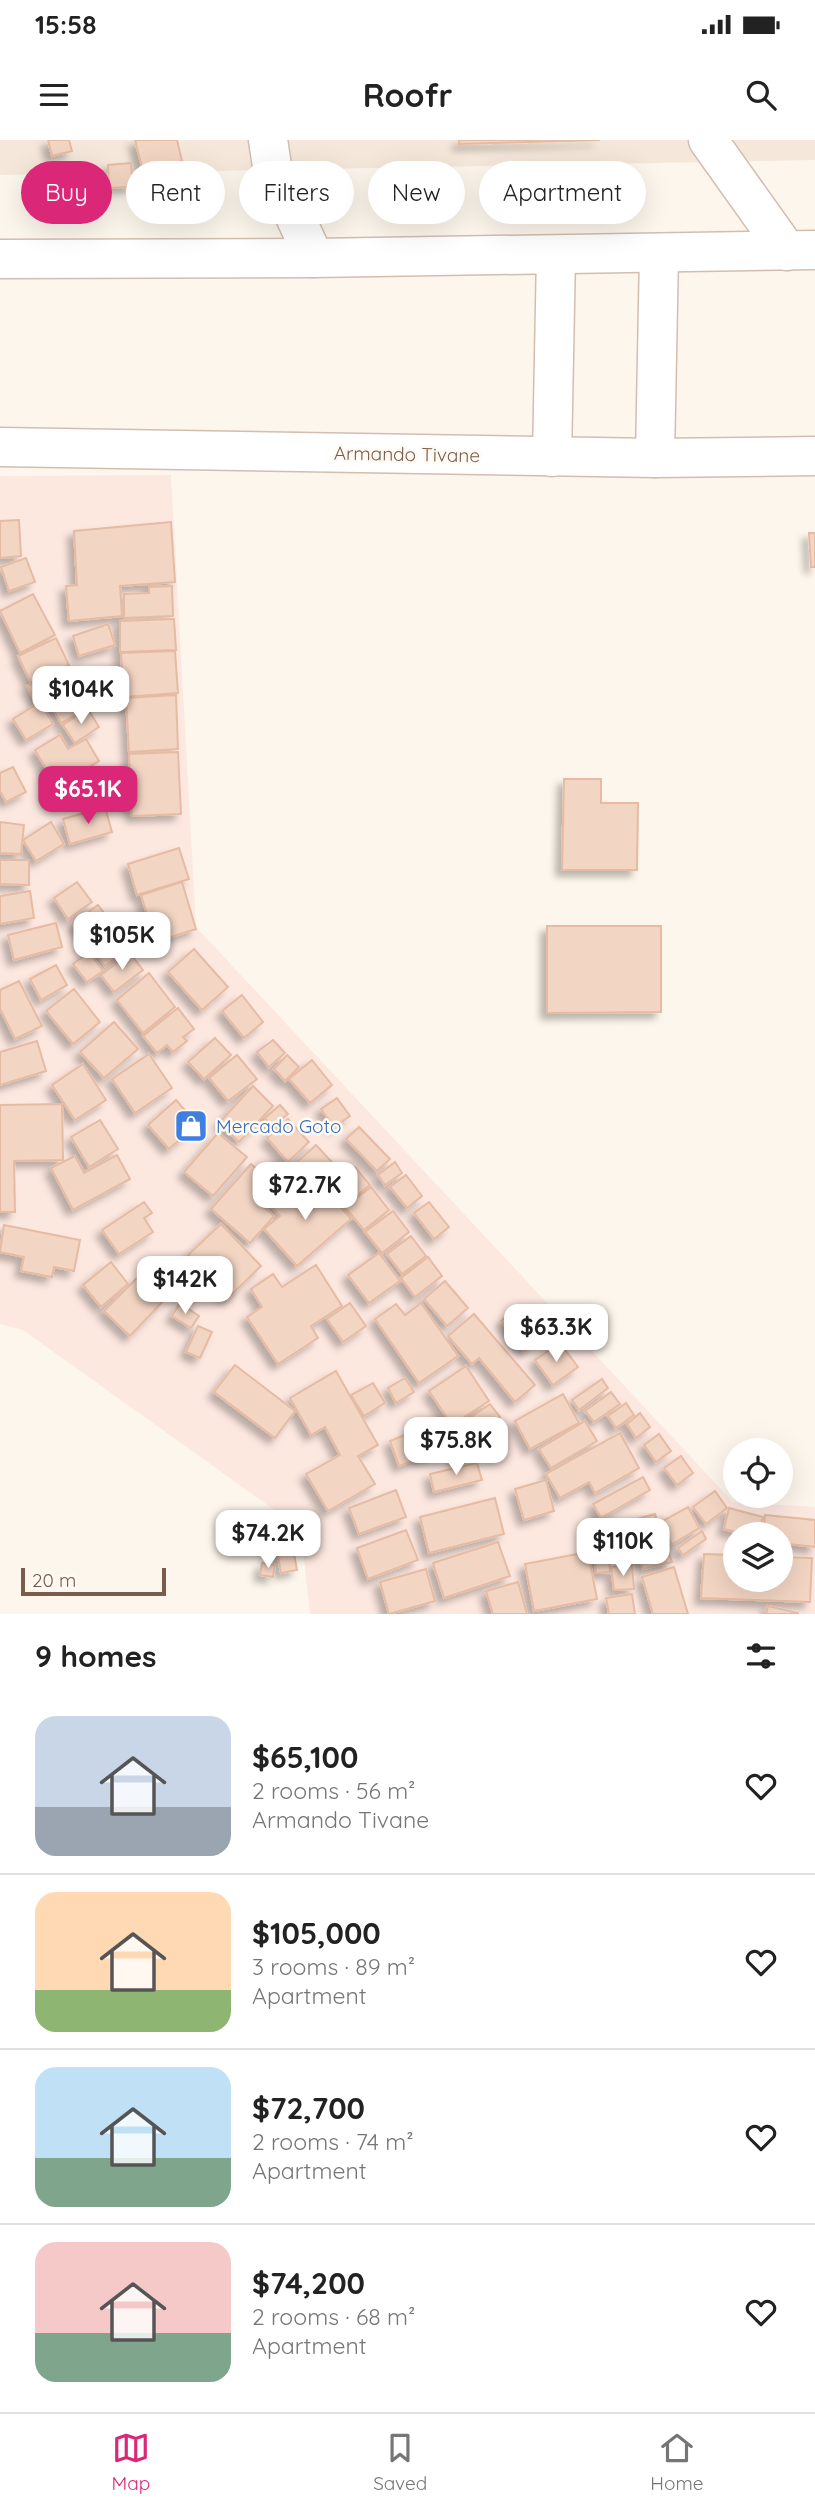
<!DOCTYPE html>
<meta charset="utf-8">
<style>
:root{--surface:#fff;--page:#f6f6f6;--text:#222;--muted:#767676;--line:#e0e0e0;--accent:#db2777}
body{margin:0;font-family:Quicksand,sans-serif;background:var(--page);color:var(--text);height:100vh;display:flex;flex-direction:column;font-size:26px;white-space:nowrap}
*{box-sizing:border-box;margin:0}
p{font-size:23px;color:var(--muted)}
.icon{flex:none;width:38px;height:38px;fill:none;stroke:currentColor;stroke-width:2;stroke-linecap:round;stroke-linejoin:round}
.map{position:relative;height:1474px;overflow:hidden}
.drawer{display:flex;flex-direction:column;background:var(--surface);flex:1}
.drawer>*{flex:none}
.guide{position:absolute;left:21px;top:21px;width:774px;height:63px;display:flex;gap:14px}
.controls{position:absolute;left:723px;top:1298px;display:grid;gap:14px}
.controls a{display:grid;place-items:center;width:70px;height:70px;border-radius:50%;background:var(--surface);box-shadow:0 7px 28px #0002;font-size:35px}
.scale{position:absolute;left:21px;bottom:18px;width:145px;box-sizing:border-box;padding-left:7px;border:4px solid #7a5c4d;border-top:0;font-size:19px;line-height:24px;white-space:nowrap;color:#7a5c4d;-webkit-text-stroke:5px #fffaf3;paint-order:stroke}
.price{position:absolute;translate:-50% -60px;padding:0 16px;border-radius:14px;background:#fff;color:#222;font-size:23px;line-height:46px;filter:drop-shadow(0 2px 4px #0008)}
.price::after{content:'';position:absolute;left:50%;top:42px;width:21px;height:16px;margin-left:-10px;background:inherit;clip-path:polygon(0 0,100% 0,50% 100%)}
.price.selected{background:var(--accent);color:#fff}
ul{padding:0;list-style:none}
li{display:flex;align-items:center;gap:21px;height:175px;padding:0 35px}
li+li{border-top:2px solid var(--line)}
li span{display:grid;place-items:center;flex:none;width:196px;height:140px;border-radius:21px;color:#555}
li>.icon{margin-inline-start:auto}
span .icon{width:84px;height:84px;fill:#fffc;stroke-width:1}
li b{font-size:30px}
h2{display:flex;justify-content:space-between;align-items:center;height:84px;padding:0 35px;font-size:30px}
.pill{padding:0 24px;border-radius:32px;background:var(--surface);box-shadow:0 7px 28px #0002;font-size:24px;line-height:63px}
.pill.selected{background:var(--accent);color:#fff}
.status{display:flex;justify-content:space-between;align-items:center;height:49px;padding:0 35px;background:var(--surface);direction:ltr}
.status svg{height:19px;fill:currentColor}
header{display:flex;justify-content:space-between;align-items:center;height:91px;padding:0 35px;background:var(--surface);font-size:32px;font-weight:700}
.tabs{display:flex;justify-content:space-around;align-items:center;height:98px;border-top:2px solid var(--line);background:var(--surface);font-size:19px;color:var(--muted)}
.tabs a{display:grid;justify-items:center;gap:4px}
.tabs .selected{color:var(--accent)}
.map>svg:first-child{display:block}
.residential{fill:#f5e8da}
.commercial{fill:#fde8e0;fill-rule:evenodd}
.building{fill:#f3d5c3;stroke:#e6bba3;stroke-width:2;filter:url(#shadow)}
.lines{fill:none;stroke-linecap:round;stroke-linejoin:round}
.minor-casing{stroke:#d1beb0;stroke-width:41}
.minor{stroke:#fff;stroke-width:38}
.labels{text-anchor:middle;stroke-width:5;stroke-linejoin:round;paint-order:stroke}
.street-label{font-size:19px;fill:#7a5c4d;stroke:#fffaf3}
.shop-label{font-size:19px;fill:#366cbe;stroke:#fffaf3;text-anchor:start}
</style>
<div class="status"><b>15:58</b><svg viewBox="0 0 49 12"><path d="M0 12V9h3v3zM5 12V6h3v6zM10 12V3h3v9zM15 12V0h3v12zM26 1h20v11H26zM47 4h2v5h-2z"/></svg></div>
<header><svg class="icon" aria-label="menu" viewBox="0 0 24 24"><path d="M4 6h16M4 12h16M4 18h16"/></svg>Roofr<svg class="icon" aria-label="search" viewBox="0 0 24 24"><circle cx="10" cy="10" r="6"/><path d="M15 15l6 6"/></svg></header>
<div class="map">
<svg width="815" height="1474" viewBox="0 0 815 1474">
<defs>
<filter id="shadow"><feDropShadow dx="-6" dy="6" stdDeviation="3.5" flood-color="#0004"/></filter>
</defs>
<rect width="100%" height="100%" fill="#fdf6ec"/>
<path class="residential" d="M0,0H815V20L0,35Z"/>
<path class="commercial" d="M171,335L196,787L733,1362L815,1367V1474H310L301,1389L23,1190L0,1184V336ZM735,1395H780V1440H735Z"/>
<g class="building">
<path d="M48,0H69L72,11L52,16Z"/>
<path d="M135,0H177L182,21L143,31Z"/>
<path d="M459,0H600L459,4Z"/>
<path d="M131,23L133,47L109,48L108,25Z"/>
<path d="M19,380L21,416L0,418V381Z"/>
<path d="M171,382L175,442L120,446L122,476L69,481L66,446L77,445L74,391Z"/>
<path d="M809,393H815V427H811Z"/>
<path d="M26,418L35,442L9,451L1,427Z"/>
<path d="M172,446L173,476L124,478V454L149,453V447Z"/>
<path d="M33,454L55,495L20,513L0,471Z"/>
<path d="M174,479L176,510L120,512V481Z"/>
<path d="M108,484L115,505L79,516L73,496Z"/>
<path d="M56,498L69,525L31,543L18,516Z"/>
<path d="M175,511L178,553L124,557L121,513Z"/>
<path d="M117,528V553L84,555L82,530Z"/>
<path d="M62,530L69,544L35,561L27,546Z"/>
<path d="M75,545L89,567L61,583L48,561Z"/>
<path d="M176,555L178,609L129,612L126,558Z"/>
<path d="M40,562L53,584L26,600L13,579Z"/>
<path d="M88,569L99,587L75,603L63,585Z"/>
<path d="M60,595L68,609L86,599L99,621L57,647L35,610Z"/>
<path d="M178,612L181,674L132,676L129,614Z"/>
<path d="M13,627L26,652L6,662L0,651V633Z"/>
<path d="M564,639H601V663H638L637,730H562Z"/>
<path d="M105,667L112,692L70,704L63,679Z"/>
<path d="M0,682L24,685L21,714L0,713Z"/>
<path d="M51,682L64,704L36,721L23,700Z"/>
<path d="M179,708L189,739L137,755L128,724Z"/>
<path d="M0,720H29V745L0,744Z"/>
<path d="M77,742L92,762L68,779L54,758Z"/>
<path d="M182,742L196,789L156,802L141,755Z"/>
<path d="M30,751L34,778L0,784V756Z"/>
<path d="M98,765L130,807L105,826L73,783Z"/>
<path d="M56,783L62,807L14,820L8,795Z"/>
<path d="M547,786H661V872L547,873Z"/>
<path d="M194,809L228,847L202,870L168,832Z"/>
<path d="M89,812L103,831L87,842L73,824Z"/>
<path d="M130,813L143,830L114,852L101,835Z"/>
<path d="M56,825L67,845L41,860L30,839Z"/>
<path d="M149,833L175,867L143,893L117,860Z"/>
<path d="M19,841L42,886L15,899L0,869V850Z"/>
<path d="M74,849L100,882L73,904L46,871Z"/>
<path d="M242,855L263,882L244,898L222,871Z"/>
<path d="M178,868L194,889L183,897L187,901L173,912L167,905L157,913L143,896Z"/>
<path d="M114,882L138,909L104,938L80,912Z"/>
<path d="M215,898L231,915L204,939L188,922Z"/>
<path d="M273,900L285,913L269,927L257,912Z"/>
<path d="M37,901L46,931L0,945V912Z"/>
<path d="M149,914L172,948L135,973L112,939Z"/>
<path d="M237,915L257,939L228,961L209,938Z"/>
<path d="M287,915L299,927L285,941L274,929Z"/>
<path d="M312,920L332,945L310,963L289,939Z"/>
<path d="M83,924L106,960L75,980L52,945Z"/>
<path d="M253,946L273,966L239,1002L219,983Z"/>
<path d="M337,958L350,976L334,987L321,969Z"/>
<path d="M176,960L197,984L169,1009L148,985Z"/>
<path d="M62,964L63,1020L14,1021L15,1072H0V965Z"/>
<path d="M280,965L288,974L272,987L265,978Z"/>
<path d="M288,979L309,1002L288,1022L267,998Z"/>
<path d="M100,980L118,1009L89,1027L71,997Z"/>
<path d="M359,987L390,1019L377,1031L346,999Z"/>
<path d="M218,993L247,1017L213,1056L184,1032Z"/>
<path d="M316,1005L340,1031L318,1051L294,1025Z"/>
<path d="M117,1015L130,1039L73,1070L51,1028L75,1016L84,1033Z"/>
<path d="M395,1022L402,1033L385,1045L378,1035Z"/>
<path d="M251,1024L277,1047L261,1065L274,1076L250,1103L211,1069Z"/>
<path d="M355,1027L370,1045L344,1066L330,1049Z"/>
<path d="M406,1035L422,1056L407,1068L390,1047Z"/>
<path d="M310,1045L318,1054L324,1048L351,1079L297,1126L264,1089L280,1076L270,1065L286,1051L294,1059Z"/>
<path d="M371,1047L389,1070L364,1090L345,1067Z"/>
<path d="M144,1062L152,1073L144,1078L153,1092L119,1114L102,1090Z"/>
<path d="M429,1062L449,1087L434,1099L414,1073Z"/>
<path d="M393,1071L409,1092L382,1113L365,1092Z"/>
<path d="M221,1084L261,1126L228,1158L188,1115Z"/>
<path d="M4,1085L80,1100L74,1131L54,1127L52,1137L21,1131L24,1117L0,1112Z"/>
<path d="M411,1096L426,1116L402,1134L387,1114Z"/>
<path d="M379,1113L400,1141L369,1163L348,1135Z"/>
<path d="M428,1117L442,1136L415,1157L401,1138Z"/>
<path d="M111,1122L128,1144L101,1167L83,1145Z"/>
<path d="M316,1125L342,1166L311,1186L318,1198L278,1224L247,1177L262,1167L251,1149L273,1134L282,1147Z"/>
<path d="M138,1137L163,1161L130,1196L104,1171Z"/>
<path d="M445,1141L468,1168L447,1186L424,1159Z"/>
<path d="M180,1163L199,1176L191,1188L172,1176Z"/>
<path d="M350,1163L366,1186L343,1202L327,1179Z"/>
<path d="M421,1163L458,1216L419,1243L375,1179L396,1164L405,1175Z"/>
<path d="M474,1174L535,1245L515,1262L479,1218L472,1224L448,1196Z"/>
<path d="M510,1174L534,1203L525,1211L501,1181Z"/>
<path d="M198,1186L212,1192L200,1218L186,1212Z"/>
<path d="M560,1203L578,1227L553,1245L535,1220Z"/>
<path d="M235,1225L295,1271L275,1298L214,1252Z"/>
<path d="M466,1226L489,1261L452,1285L429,1251Z"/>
<path d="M336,1231L378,1305L358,1316L375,1344L328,1371L306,1334L340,1315L325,1287L311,1295L290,1258Z"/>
<path d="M405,1238L414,1252L396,1263L388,1248Z"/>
<path d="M602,1239L608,1248L579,1270L572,1260Z"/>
<path d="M373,1243L385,1263L364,1276L351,1255Z"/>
<path d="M611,1252L620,1264L594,1282L585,1271Z"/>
<path d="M563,1254L579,1283L530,1309L515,1281Z"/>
<path d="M626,1263L634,1275L616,1288L608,1276Z"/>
<path d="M490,1264L500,1277L469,1297L460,1285Z"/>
<path d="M640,1273L650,1287L636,1298L627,1284Z"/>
<path d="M585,1281L597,1301L551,1328L539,1309Z"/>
<path d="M422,1288L432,1314L399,1326L390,1301Z"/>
<path d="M620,1293L639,1328L595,1353L589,1342L560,1358L546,1334Z"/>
<path d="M659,1294L671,1311L656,1322L644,1305Z"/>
<path d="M469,1302L476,1311L459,1321L454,1311Z"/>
<path d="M681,1316L693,1333L677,1345L664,1328Z"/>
<path d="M477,1323L482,1340L434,1352L430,1334Z"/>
<path d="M643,1337L650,1350L601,1378L593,1364Z"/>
<path d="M546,1340L554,1371L524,1380L515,1349Z"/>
<path d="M396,1350L406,1377L359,1394L349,1368Z"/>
<path d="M715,1351L727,1368L706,1384L693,1367Z"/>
<path d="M495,1358L504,1394L429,1413L420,1377Z"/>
<path d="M688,1367L699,1388L672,1404L659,1383Z"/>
<path d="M729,1368L763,1377L758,1395H747L724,1389Z"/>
<path d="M655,1374L664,1407L637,1415L629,1381Z"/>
<path d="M765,1375L815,1380V1407L780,1403V1395H763Z"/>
<path d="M406,1390L418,1420L368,1439L357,1408Z"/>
<path d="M702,1391L706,1399L683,1415L678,1408Z"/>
<path d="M608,1399L610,1432L596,1433L594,1400Z"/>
<path d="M498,1402L510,1436L444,1458L433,1423Z"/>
<path d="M293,1408L297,1430L281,1433L277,1411Z"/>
<path d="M668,1410L672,1422L643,1429L640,1418Z"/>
<path d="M588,1412L597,1459L534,1471L525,1424Z"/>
<path d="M704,1414L735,1415V1440H780V1417L812,1418L810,1462L701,1458Z"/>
<path d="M262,1423L275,1425L273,1437L260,1435Z"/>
<path d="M632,1425L634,1449L614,1450L611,1427Z"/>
<path d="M674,1427L688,1474H653L642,1437Z"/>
<path d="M426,1429L435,1461L389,1474L380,1442Z"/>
<path d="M518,1442L527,1474H493L486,1451Z"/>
<path d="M632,1454L635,1474H609L606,1458Z"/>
<path d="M768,1466L798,1473V1474H766Z"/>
</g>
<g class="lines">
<defs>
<g id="minor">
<path d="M268,0L272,26L314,118"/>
<path d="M708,0L787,111"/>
<path d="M0,119L314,118L815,110"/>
<path d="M0,307L655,318L815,316"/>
<path d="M552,317L556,115"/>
<path d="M655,318L659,113"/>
</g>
</defs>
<use href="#minor" class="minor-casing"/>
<use href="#minor" class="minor"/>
</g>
<defs>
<symbol id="shop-square" viewBox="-11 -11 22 22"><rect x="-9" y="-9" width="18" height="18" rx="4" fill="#3f7fe0" stroke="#fffaf3"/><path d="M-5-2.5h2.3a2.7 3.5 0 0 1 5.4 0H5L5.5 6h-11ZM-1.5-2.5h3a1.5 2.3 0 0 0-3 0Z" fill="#fff"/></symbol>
</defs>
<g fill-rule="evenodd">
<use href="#shop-square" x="172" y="967" width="38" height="38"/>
</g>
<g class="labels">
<g class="street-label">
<text transform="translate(407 314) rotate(1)" y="7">Armando Tivane</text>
</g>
<g class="shop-label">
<text x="216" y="993">Mercado Goto</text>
</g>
</g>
</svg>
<div class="controls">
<a><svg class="icon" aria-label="locate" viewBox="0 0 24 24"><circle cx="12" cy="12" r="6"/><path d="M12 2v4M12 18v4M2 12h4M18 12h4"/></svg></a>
<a><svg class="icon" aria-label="layers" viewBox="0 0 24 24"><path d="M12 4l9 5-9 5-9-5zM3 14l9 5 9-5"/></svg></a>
</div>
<div class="scale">20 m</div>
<b class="price" style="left:81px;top:586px">$104K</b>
<b class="price selected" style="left:88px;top:686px">$65.1K</b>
<b class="price" style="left:122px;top:832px">$105K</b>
<b class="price" style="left:305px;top:1082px">$72.7K</b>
<b class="price" style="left:185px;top:1176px">$142K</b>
<b class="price" style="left:556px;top:1224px">$63.3K</b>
<b class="price" style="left:456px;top:1337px">$75.8K</b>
<b class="price" style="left:268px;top:1430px">$74.2K</b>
<b class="price" style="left:623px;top:1438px">$110K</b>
<div class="guide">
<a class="pill selected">Buy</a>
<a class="pill">Rent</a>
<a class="pill">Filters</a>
<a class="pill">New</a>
<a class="pill">Apartment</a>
</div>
</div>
<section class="drawer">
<h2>9 homes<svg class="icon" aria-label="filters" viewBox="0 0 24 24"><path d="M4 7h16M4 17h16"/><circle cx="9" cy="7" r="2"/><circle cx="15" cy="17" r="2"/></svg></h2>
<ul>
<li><span style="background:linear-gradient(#c9d6e8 65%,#9aa5b1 0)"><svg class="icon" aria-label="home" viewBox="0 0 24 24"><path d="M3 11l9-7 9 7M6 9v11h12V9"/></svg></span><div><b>$65,100</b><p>2 rooms · 56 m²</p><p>Armando Tivane</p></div><svg class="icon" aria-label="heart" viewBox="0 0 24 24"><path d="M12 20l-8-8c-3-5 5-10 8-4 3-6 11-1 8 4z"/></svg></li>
<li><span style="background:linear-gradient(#ffd9b3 70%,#8fb573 0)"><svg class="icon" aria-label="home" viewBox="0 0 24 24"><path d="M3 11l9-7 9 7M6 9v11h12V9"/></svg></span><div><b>$105,000</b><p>3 rooms · 89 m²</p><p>Apartment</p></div><svg class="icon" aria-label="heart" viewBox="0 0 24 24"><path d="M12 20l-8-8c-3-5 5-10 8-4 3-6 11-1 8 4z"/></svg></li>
<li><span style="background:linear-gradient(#bfe0f5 65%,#7fa58c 0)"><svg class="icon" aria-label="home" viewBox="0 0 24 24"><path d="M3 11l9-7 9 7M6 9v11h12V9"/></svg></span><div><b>$72,700</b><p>2 rooms · 74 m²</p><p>Apartment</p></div><svg class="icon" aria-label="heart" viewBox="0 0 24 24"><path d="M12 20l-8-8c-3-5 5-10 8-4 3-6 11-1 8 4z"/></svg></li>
<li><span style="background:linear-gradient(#f6c9c9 65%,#7fa58c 0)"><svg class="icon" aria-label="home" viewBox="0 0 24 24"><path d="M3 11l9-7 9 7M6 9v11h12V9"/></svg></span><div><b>$74,200</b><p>2 rooms · 68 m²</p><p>Apartment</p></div><svg class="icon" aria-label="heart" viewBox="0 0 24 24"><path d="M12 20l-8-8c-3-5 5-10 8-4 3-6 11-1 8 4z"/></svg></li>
</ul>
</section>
<nav class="tabs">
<a class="selected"><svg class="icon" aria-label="map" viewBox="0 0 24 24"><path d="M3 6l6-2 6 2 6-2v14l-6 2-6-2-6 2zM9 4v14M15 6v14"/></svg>Map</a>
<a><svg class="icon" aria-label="saved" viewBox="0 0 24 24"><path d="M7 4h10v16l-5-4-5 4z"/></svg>Saved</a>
<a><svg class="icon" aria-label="home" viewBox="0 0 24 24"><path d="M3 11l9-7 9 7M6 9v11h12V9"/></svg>Home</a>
</nav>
